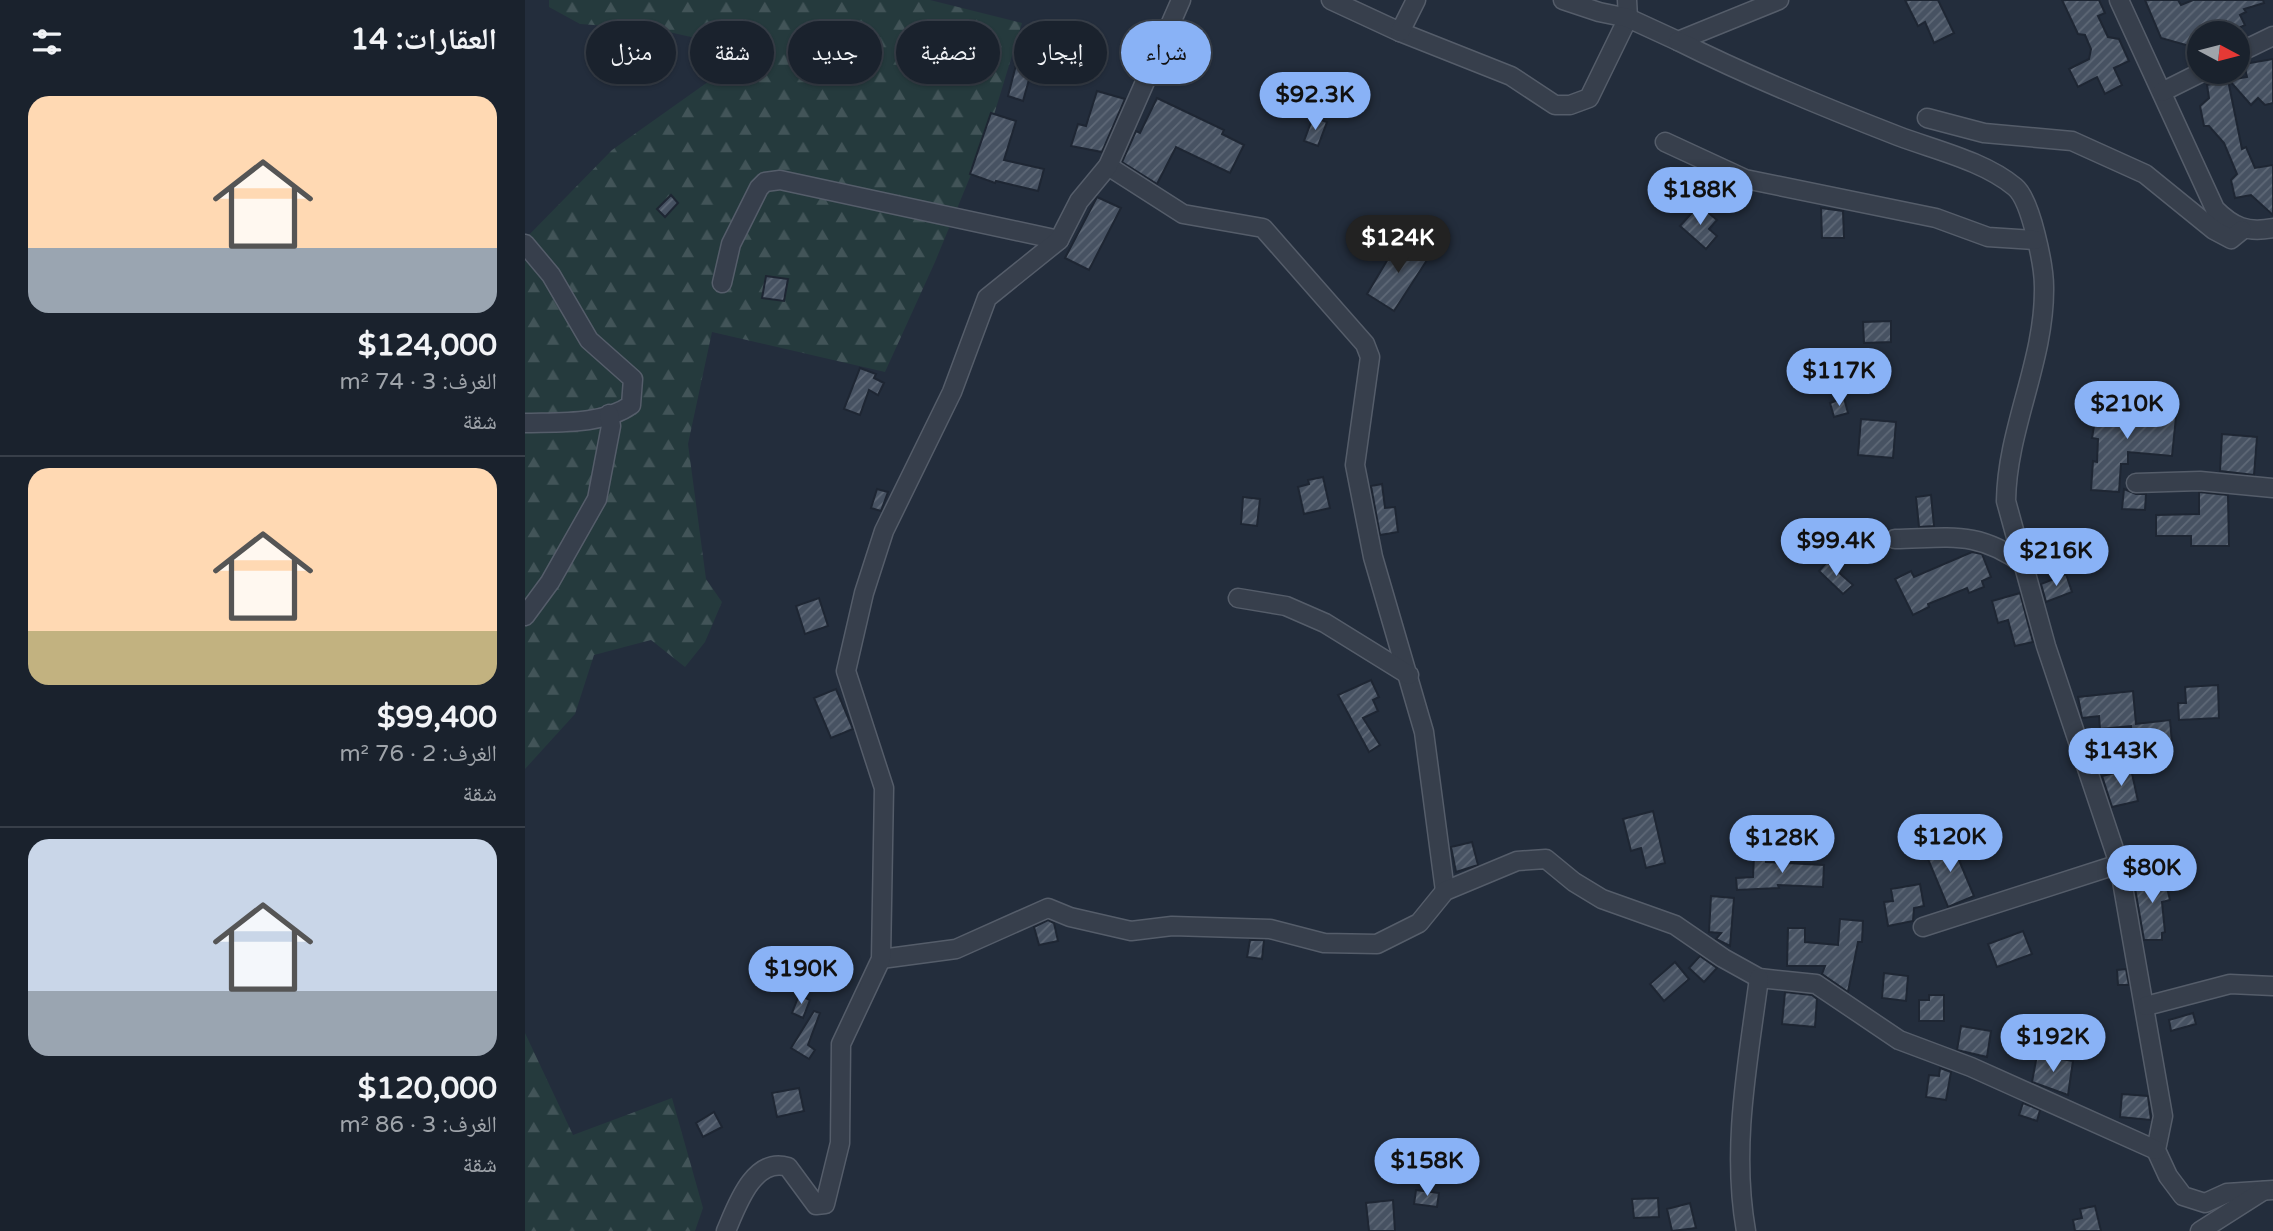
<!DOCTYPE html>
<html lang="ar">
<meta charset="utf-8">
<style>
:root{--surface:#1a222d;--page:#232a35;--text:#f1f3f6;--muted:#9fa4aa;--line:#383f49;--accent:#89b2f6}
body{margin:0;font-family:"Varela Round","Noto Naskh Arabic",sans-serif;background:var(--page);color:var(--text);direction:rtl;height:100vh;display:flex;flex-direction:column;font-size:26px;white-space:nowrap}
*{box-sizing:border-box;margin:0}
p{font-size:23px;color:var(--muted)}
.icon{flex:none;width:38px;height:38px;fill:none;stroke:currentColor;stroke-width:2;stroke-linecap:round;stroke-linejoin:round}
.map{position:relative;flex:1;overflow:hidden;direction:ltr}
.drawer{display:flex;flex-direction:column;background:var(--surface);width:525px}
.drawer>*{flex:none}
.banner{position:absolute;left:21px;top:21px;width:665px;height:63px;direction:rtl;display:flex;gap:14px}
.needle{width:46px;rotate:97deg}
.fabs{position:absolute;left:1662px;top:21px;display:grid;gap:14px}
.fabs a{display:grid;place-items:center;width:63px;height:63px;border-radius:50%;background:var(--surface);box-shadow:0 2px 5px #0004,0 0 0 2px var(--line);font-size:35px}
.price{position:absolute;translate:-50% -60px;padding:0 16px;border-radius:24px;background:var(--accent);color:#111;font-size:23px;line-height:46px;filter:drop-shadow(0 2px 4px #0008)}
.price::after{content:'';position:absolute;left:50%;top:42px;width:21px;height:16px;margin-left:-10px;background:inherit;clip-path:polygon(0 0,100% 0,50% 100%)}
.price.on{background:#222;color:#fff}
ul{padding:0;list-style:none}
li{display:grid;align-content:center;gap:14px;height:371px;padding:0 28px}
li+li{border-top:2px solid var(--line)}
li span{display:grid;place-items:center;height:217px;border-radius:21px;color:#555}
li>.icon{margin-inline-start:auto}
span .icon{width:126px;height:126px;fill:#fffc;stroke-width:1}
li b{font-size:30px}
h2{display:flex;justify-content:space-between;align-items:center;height:84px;padding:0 28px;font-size:30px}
.tag{padding:0 24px;border-radius:32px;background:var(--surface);box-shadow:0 2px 5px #0004,0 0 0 2px var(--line);font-size:24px;line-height:63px}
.tag.on{background:var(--accent);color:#111}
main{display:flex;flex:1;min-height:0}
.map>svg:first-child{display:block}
.forest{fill:url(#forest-firs)}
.building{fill:url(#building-hatch);stroke:#1e2633;stroke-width:2}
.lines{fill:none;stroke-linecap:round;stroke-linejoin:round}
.minor-casing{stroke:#555d6a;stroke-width:21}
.minor{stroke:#373f4c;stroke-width:18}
</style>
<main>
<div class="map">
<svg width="1748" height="1231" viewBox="0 0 1748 1231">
<defs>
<pattern id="forest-firs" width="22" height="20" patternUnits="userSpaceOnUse" patternTransform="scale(1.75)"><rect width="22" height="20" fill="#253a3d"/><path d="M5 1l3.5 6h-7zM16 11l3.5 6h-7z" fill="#425458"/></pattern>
<pattern id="building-hatch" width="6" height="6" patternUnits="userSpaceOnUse" patternTransform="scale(1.75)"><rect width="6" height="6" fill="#475262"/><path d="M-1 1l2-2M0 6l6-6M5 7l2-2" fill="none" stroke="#5f6977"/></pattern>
</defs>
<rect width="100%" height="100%" fill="#232d3c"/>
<g class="forest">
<path d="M24,0H405L497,23L464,131L410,262L360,372L187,332L163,444L181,579L197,602L180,642L160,667L126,640L69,655L50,714L0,769V239L87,150L187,79L175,39L135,30L55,24L24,7Z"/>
<path d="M0,1033L48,1135L147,1098L178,1208L170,1231H0Z"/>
</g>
<g class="building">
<path d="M1380,0H1413L1429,33L1409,43L1400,22L1393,26Z"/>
<path d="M1537,0H1574L1580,13L1573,16L1583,37L1594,39L1604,61L1589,68L1597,85L1580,94L1572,77L1553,87L1544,69L1564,59L1566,49L1560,35L1553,34Z"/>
<path d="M1620,0H1653L1656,5L1668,0H1738L1739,3L1719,9L1721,12L1715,15L1720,25L1705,32L1701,21L1675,32V49L1636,38Z"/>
<path d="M1748,59V103L1740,105L1733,98L1726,105L1704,80L1722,77L1719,64Z"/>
<path d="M491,65L507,69L498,101L483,96Z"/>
<path d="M1703,80L1717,149L1721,147L1730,168L1748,165V215L1726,195L1710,198L1706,180L1712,174L1699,143L1684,126H1679L1675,106L1684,98L1682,85Z"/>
<path d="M572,91L600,99L577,152L546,146L553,124L561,126Z"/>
<path d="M632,98L699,130L697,134L719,145L705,173L651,147L632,184L597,162L611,131L615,133Z"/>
<path d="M466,113L491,121L479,160L519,169L513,191L471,181L470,183L445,174Z"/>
<path d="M788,117L802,122L793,146L779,141Z"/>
<path d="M146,195L153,203L140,217L132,209Z"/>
<path d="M572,197L596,208L564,270L540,258Z"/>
<path d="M1174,205L1192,220L1184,229L1192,236L1181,249L1155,226Z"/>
<path d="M1296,208L1318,211L1319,238H1297Z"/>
<path d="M875,239L904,257L869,311L842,294Z"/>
<path d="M241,276L263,279L259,301L237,298Z"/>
<path d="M1366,321V342L1339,343L1338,322Z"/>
<path d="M335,368L351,374L349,378L359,383L353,395L344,390L335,415L319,409Z"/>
<path d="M1319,398L1323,413L1309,417L1305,403Z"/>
<path d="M1573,402L1605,407L1604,413L1651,417L1647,456L1603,452V464H1596L1594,492L1566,490L1568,461L1572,462L1573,439L1567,438Z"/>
<path d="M1336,419L1371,422L1368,458L1333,455Z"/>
<path d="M1697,434L1732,437L1729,475L1695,471Z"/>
<path d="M798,477L805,508L779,514L773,487L784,484L783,480Z"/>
<path d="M857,484L860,508L870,507L873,532L855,535L846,486Z"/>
<path d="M352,489L363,492L356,511L346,508Z"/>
<path d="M1599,489L1611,494H1621L1620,510L1597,509Z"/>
<path d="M1674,492L1703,495L1704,546H1666V536H1631V515L1674,514Z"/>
<path d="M1406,495L1409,526L1394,527L1391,497Z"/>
<path d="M718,497L735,499L732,526L716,524Z"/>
<path d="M1447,552L1457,554L1466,577L1457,581L1459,587L1444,593L1442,588L1403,604L1404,607L1388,615L1370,579L1386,571L1389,577Z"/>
<path d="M1302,562L1328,585L1318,594L1294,571Z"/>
<path d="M1541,574L1547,592L1521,602L1516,584Z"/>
<path d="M1495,593L1508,642L1490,646L1483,620L1473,623L1467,601Z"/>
<path d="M294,598L303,626L280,634L271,606Z"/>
<path d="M846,680L854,697L848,700L853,711L838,718L855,745L844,752L813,695Z"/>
<path d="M1693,685L1694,718L1654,720L1653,703H1661L1660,687Z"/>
<path d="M311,689L328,729L306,738L289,698Z"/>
<path d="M1608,691L1611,724L1645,720L1647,743L1616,747L1615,738H1607L1606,726L1575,729L1574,716L1557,718L1553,697Z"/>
<path d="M1606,769L1613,801L1587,807L1577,776Z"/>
<path d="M1128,811L1140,863L1121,868L1116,848L1106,851L1098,819Z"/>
<path d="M1426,841L1449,896L1423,907L1400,852Z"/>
<path d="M947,842L953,865L931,872L926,847Z"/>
<path d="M1229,856L1241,857V862L1299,865L1298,887L1253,885L1254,888L1212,890L1211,878L1228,877Z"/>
<path d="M1618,874L1619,880L1639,875L1645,900L1637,902L1640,932L1637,933V940H1619L1608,877Z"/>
<path d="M1395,884L1399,906L1389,908L1388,921L1363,926L1359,902L1368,901L1366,889Z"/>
<path d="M1186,896L1209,898L1205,946L1191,939L1196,933L1184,932Z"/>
<path d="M1315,919L1338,921L1337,942H1333L1323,992L1297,974L1300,966H1262L1263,928H1280V942L1313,945Z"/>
<path d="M523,920L529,923L533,941L514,945L509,927Z"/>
<path d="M1498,931L1507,954L1472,967L1463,944Z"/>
<path d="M725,940H739L737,959L722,957Z"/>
<path d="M1175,956L1192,968L1179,982L1164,968Z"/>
<path d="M1150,962L1164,979L1139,1001L1125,984Z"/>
<path d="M1601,969L1604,985H1593L1592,970Z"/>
<path d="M1359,973L1383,976L1381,1001L1357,998Z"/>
<path d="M1260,992L1287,995L1292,999L1290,1027L1257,1024Z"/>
<path d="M274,995L285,1000L278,1018L267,1013Z"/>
<path d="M1404,995H1419V1021H1394V1000H1404Z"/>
<path d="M289,1011L295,1013L283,1045L290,1050L284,1059L266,1048Z"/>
<path d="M1668,1013L1671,1024L1646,1031L1644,1020Z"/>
<path d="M1436,1026L1466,1031L1462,1057L1432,1050Z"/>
<path d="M1512,1055L1548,1061L1543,1095L1507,1082Z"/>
<path d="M1415,1068L1426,1072L1421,1100L1401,1097L1404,1075L1414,1076Z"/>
<path d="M274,1088L279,1111L252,1117L247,1093Z"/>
<path d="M1597,1094L1623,1096L1626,1120L1595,1117Z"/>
<path d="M1498,1103L1515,1110L1512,1121L1494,1115Z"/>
<path d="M189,1112L197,1127L178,1137L171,1123Z"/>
<path d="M891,1190L914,1193L912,1207L889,1204Z"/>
<path d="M1133,1198L1134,1217L1109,1218L1107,1199Z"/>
<path d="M868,1200L870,1231H844L841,1203Z"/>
<path d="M1165,1203L1171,1228L1147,1231L1142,1209Z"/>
<path d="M1570,1206L1576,1231H1550L1548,1220L1557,1218L1555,1209Z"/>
</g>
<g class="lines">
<defs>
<g id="minor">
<path d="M806,0L875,32L986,76L1030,105H1045L1064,98L1103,18L1102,0"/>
<path d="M1038,0L1074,12L1103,18L1153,41L1254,0"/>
<path d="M1594,0L1690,209C1708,227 1722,233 1748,228"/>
<path d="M875,32L891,0"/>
<path d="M1153,41C1225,77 1298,107 1373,136C1410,150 1459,161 1490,187C1506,200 1519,266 1519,287C1520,361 1482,428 1481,501L1521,646L1594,864L1638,1116L1631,1150L1643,1176L1658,1196L1680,1203L1702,1193L1748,1190"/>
<path d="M1713,53L1748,36"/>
<path d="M1637,92L1677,72"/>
<path d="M1402,118L1459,133L1547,141L1620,174L1689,230L1706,239L1717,230"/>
<path d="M1140,142L1220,179L1411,218L1463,237L1510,240"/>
<path d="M583,166L658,214L738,228L840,344L845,357L830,465L848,557L899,732L920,891"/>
<path d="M0,244L26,275L64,340L108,379L106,405C78,425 33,422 0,423"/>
<path d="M197,283L206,244L234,188L240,182L255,180L534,240"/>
<path d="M1611,483L1675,481L1748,488"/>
<path d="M1370,539C1425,538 1453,530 1500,565"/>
<path d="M713,598L761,606L800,623L884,675"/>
<path d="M0,616L25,582L72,499L86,426L84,414"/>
<path d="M1398,927L1594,864"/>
<path d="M356,959L431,949L523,908L545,917L606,931L647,926L745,929L799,943L852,944L894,923L920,891L992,861L1021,859L1049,882L1077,899L1150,925L1198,958L1234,978L1291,984L1374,1040L1446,1067L1631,1150"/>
<path d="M1621,1006L1705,984L1748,986"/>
<path d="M201,1231C211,1208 228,1156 263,1167L291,1205L300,1204L315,1143L316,1044L356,959L359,788L321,671L339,593L359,531L427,392L462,298L534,240L554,201L583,166L656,0"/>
<path d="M1221,1231C1206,1147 1223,1062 1234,978"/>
<path d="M1675,1231L1738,1191"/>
</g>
</defs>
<use href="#minor" class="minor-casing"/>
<use href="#minor" class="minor"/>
</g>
</svg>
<div class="fabs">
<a><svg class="needle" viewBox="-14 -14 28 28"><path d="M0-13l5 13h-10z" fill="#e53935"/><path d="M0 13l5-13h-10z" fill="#9fa4aa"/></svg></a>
</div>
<b class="price" style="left:790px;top:132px">$92.3K</b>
<b class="price" style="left:1175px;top:227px">$188K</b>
<b class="price on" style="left:873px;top:275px">$124K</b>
<b class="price" style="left:1314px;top:408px">$117K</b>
<b class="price" style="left:1602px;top:441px">$210K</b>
<b class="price" style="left:1311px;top:578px">$99.4K</b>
<b class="price" style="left:1531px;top:588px">$216K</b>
<b class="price" style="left:1596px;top:788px">$143K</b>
<b class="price" style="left:1425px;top:874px">$120K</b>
<b class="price" style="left:1257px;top:875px">$128K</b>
<b class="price" style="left:1627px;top:905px">$80K</b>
<b class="price" style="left:276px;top:1006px">$190K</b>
<b class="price" style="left:1528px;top:1074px">$192K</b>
<b class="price" style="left:902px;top:1198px">$158K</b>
<div class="banner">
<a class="tag on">شراء</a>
<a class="tag">إيجار</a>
<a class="tag">تصفية</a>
<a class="tag">جديد</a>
<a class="tag">شقة</a>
<a class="tag">منزل</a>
</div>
</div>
<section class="drawer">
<h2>العقارات: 14<svg class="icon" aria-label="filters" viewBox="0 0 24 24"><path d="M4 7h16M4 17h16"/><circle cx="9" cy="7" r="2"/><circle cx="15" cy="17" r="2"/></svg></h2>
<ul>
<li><span style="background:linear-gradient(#ffd9b3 70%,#9aa5b1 0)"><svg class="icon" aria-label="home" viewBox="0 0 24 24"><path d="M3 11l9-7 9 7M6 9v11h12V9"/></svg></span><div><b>$124,000</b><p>الغرف: 3 · 74 m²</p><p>شقة</p></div></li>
<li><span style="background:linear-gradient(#ffd9b3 75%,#c2b280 0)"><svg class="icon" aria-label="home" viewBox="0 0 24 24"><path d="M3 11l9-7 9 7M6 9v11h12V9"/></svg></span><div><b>$99,400</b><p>الغرف: 2 · 76 m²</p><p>شقة</p></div></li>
<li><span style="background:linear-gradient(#c9d6e8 70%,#9aa5b1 0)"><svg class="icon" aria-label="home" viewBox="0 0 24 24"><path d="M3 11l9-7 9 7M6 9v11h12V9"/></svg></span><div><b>$120,000</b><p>الغرف: 3 · 86 m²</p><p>شقة</p></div></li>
</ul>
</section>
</main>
